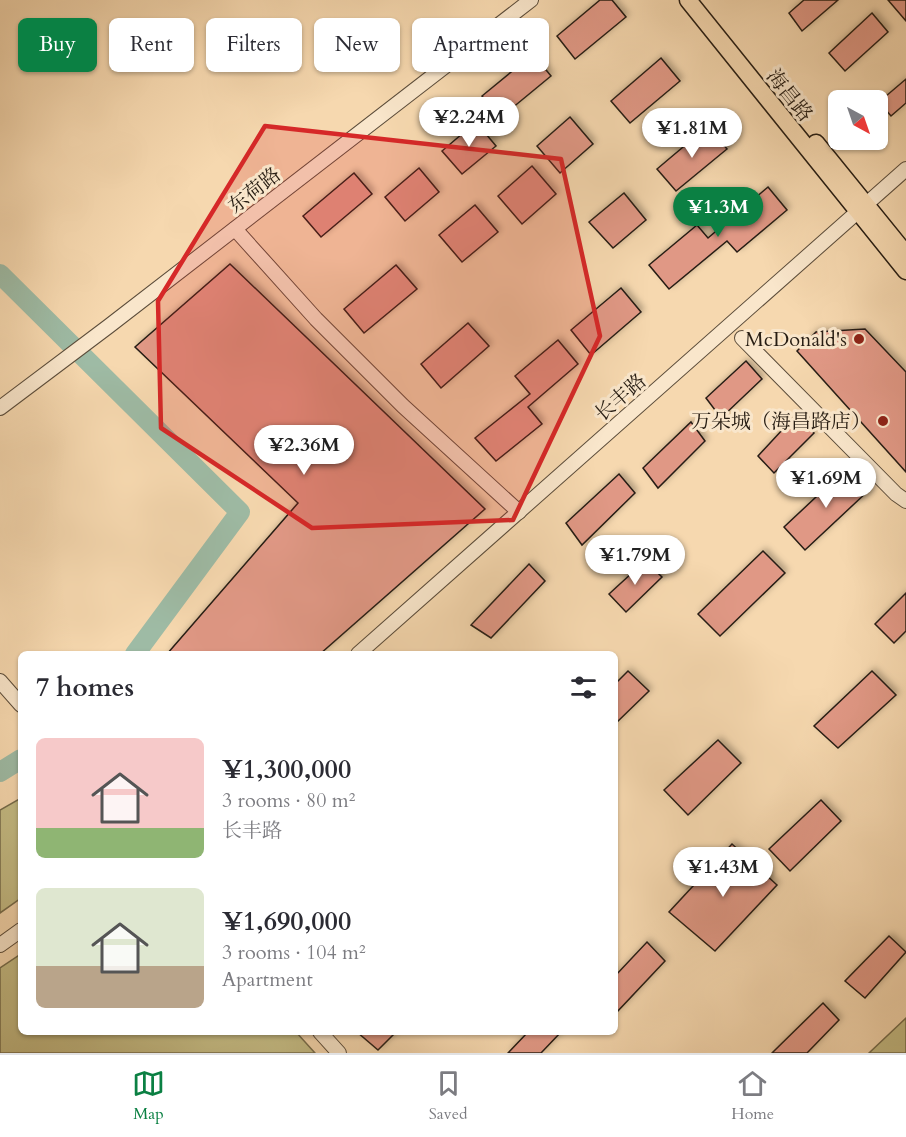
<!DOCTYPE html>
<meta charset="utf-8">
<style>
:root{--surface:#fff;--page:#f7f7f7;--text:#2b2b33;--muted:#7c7c81;--line:#e1e1e2;--accent:#0b8043}
body{margin:0;font-family:Cardo,"Noto Serif SC",serif;background:var(--page);color:var(--text);height:100vh;display:flex;flex-direction:column;font-size:22px;white-space:nowrap}
*{box-sizing:border-box;margin:0}
p{font-size:20px;color:var(--muted)}
.icon{flex:none;width:33px;height:33px;fill:none;stroke:currentColor;stroke-width:2;stroke-linecap:round;stroke-linejoin:round}
.map{position:relative;flex:1;overflow:hidden}
.panel{position:absolute;left:18px;top:651px;width:600px;height:384px;display:flex;flex-direction:column;background:var(--surface);border-radius:9px;box-shadow:0 2px 4px #0004}
.panel>*{flex:none}
.guide{position:absolute;left:18px;top:18px;width:600px;height:54px;display:flex;gap:12px}
.needle{width:39px;rotate:140deg}
.fabs{position:absolute;left:828px;top:90px;display:grid;gap:12px}
.fabs a{display:grid;place-items:center;width:60px;height:60px;border-radius:9px;background:var(--surface);box-shadow:0 2px 4px #0004;font-size:30px}
.price{position:absolute;translate:-50% -51px;padding:0 14px;border-radius:21px;background:#fff;color:#222;font-size:20px;line-height:39px;filter:drop-shadow(0 2px 3px #0008)}
.price::after{content:'';position:absolute;left:50%;top:36px;width:18px;height:14px;margin-left:-9px;background:inherit;clip-path:polygon(0 0,100% 0,50% 100%)}
.price.active{background:var(--accent);color:#fff}
ul{padding:0;list-style:none}
li{display:flex;align-items:center;gap:18px;height:150px;padding:0 18px}
li span{display:grid;place-items:center;flex:none;width:168px;height:120px;border-radius:9px;color:#555}
li>.icon{margin-inline-start:auto}
span .icon{width:72px;height:72px;fill:#fffc;stroke-width:1}
li b{font-size:26px}
h2{display:flex;justify-content:space-between;align-items:center;height:72px;padding:0 18px;font-size:26px}
.tag{padding:0 21px;border-radius:9px;background:var(--surface);box-shadow:0 2px 4px #0004;font-size:21px;line-height:54px}
.tag.active{background:var(--accent);color:#fff}
.dock{display:flex;justify-content:space-around;align-items:center;height:84px;border-top:2px solid var(--line);background:var(--surface);font-size:16px;color:var(--muted)}
.dock a{display:grid;justify-items:center;gap:3px}
.dock .active{color:var(--accent)}
.map>svg:first-child{display:block}
.green{fill:#c4bc85;stroke:#766c4c;stroke-width:1.5}
.lines{fill:none;stroke-linecap:round;stroke-linejoin:round}
.river{stroke:#9ebba5;stroke-width:20}
.building{fill:#e09885;stroke:#271d13;stroke-width:1.5;filter:url(#shadow)}
.minor-casing{stroke:#5b4c3a;stroke-width:16}
.major-casing{stroke:#271d13;stroke-width:19}
.minor{stroke:#f9e6cb;stroke-width:14}
.major{stroke:#f6d8af;stroke-width:16}
.marked{fill:#d62828;fill-opacity:0.2;stroke:#d62828;stroke-width:4.5;stroke-linejoin:round}
.poi-dot{fill:#8f2418;stroke:#f9e6cb;stroke-width:2}
.labels{text-anchor:middle;stroke-width:6;stroke-linejoin:round;paint-order:stroke}
.street-label{font-size:20px;fill:#271d13;stroke:#f9e6cb}
.poi-label{font-size:20px;fill:#271d13;stroke:#f9e6cb;text-anchor:end}
</style>
<div class="map">
<svg width="906" height="1053" viewBox="0 0 906 1053">
<defs>
<filter id="shadow"><feDropShadow dx="3" dy="-3" stdDeviation="3" flood-color="#0004"/></filter>
</defs>
<rect width="100%" height="100%" fill="#f6d8af"/>
<filter id="stains"><feTurbulence type="fractalNoise" baseFrequency=".00333" numOctaves="4"/><feColorMatrix values="0 0 0 0 .2 0 0 0 0 .09 0 0 0 0 .02 0 0 0 .5 -.17"/></filter>
<radialGradient id="worn" r=".72"><stop offset=".6" stop-color="#630" stop-opacity="0"/><stop offset="1" stop-color="#630" stop-opacity=".3"/></radialGradient>
<g class="green">
<path d="M21,798V898L0,913V810Z"/>
<path d="M21,954V1032H296L315,1053H0V968Z"/>
<path d="M906,1018V1053H869Z"/>
</g>
<g class="lines">
<g class="river">
<path d="M0,274L240,512L135,654"/>
<path d="M0,772L21,759"/>
</g>
</g>
<g class="building">
<path d="M600,0H612L626,17L575,59L557,36Z"/>
<path d="M804,0H838L802,31L789,13Z"/>
<path d="M888,0H906V21Z"/>
<path d="M872,13L888,32L845,71L829,53Z"/>
<path d="M533,54L551,76L500,118L482,96Z"/>
<path d="M661,58L680,81L630,123L611,101Z"/>
<path d="M906,79V103L891,116L879,102Z"/>
<path d="M570,117L593,144L560,173L537,146Z"/>
<path d="M476,122L496,146L462,174L442,151Z"/>
<path d="M708,126L727,149L676,191L657,169Z"/>
<path d="M532,166L556,194L522,224L498,196Z"/>
<path d="M419,168L439,192L405,221L385,197Z"/>
<path d="M354,173L372,194L321,237L303,216Z"/>
<path d="M768,187L787,210L737,252L727,241L669,289L649,265L697,225L708,238Z"/>
<path d="M624,193L646,220L613,248L589,222Z"/>
<path d="M475,205L498,232L462,262L439,235Z"/>
<path d="M230,264L485,509L320,654H167L298,503L135,347Z"/>
<path d="M396,265L417,289L364,333L344,309Z"/>
<path d="M621,288L641,312L591,355L571,330Z"/>
<path d="M468,323L489,346L441,388L421,364Z"/>
<path d="M865,329L906,372V472L797,351L816,332Z"/>
<path d="M558,340L578,364L528,407L542,424L496,461L475,438L530,394L515,376Z"/>
<path d="M746,361L762,379L721,418L706,398Z"/>
<path d="M796,415L814,433L774,473L758,456Z"/>
<path d="M691,422L705,441L658,488L643,468Z"/>
<path d="M848,467L868,491L805,550L784,527Z"/>
<path d="M619,474L635,493L582,545L566,523Z"/>
<path d="M763,551L785,573L720,636L698,614Z"/>
<path d="M645,561L662,577L626,612L609,594Z"/>
<path d="M529,564L545,581L491,638L471,625Z"/>
<path d="M906,593V631L894,643L875,624Z"/>
<path d="M628,671L649,691L615,724V684Z"/>
<path d="M872,671L896,695L838,748L814,726Z"/>
<path d="M718,740L741,763L688,815L664,790Z"/>
<path d="M821,800L841,821L790,871L769,849Z"/>
<path d="M732,844L777,885L715,951L669,912Z"/>
<path d="M889,936L906,952L865,998L845,981Z"/>
<path d="M647,942L665,961L615,1014V976Z"/>
<path d="M823,1003L839,1020L807,1053H772Z"/>
<path d="M357,1032H396L378,1050Z"/>
<path d="M528,1032H561L541,1053H508Z"/>
</g>
<g class="lines">
<defs>
<g id="minor">
<path d="M235,229L316,319L403,406L519,512"/>
<path d="M742,338L896,494L906,501"/>
<path d="M0,408L109,326L531,0"/>
<path d="M358,654L906,169"/>
<path d="M0,681L21,705"/>
<path d="M0,945L21,930"/>
<path d="M320,1032L339,1053"/>
</g>
<g id="major">
<path d="M688,0L906,271"/>
<path d="M816,143L906,254"/>
</g>
</defs>
<use href="#minor" class="minor-casing"/>
<use href="#major" class="major-casing"/>
<use href="#minor" class="minor"/>
<use href="#major" class="major"/>
</g>
<path class="marked" d="M265,126L561,159L600,336L513,520L312,528L161,428L158,301Z"/>
<g class="poi-dot">
<circle cx="859" cy="339" r="6"/>
<circle cx="883" cy="421" r="6"/>
</g>
<g class="labels">
<g class="street-label">
<text transform="translate(790 95) rotate(51)" y="7">海昌路</text>
<text transform="translate(254 190) rotate(-38)" y="7">东荷路</text>
<text transform="translate(620 397) rotate(-41)" y="7">长丰路</text>
</g>
<g class="poi-label">
<text x="847" y="346">McDonald's</text>
<text x="871" y="428">万朵城（海昌路店）</text>
</g>
</g>
<rect width="100%" height="100%" filter="url(#stains)"/>
<rect width="100%" height="100%" fill="url(#worn)"/>
</svg>
<div class="fabs">
<a><svg class="needle" viewBox="-14 -14 28 28"><path d="M0-13l5 13h-10z" fill="#e53935"/><path d="M0 13l5-13h-10z" fill="#7c7c81"/></svg></a>
</div>
<b class="price" style="left:469px;top:148px">¥2.24M</b>
<b class="price" style="left:692px;top:159px">¥1.81M</b>
<b class="price active" style="left:718px;top:238px">¥1.3M</b>
<b class="price" style="left:304px;top:476px">¥2.36M</b>
<b class="price" style="left:826px;top:509px">¥1.69M</b>
<b class="price" style="left:635px;top:586px">¥1.79M</b>
<b class="price" style="left:723px;top:898px">¥1.43M</b>
<div class="guide">
<a class="tag active">Buy</a>
<a class="tag">Rent</a>
<a class="tag">Filters</a>
<a class="tag">New</a>
<a class="tag">Apartment</a>
</div>
<section class="panel">
<h2>7 homes<svg class="icon" aria-label="filters" viewBox="0 0 24 24"><path d="M4 7h16M4 17h16"/><circle cx="9" cy="7" r="2"/><circle cx="15" cy="17" r="2"/></svg></h2>
<ul>
<li><span style="background:linear-gradient(#f6c9c9 75%,#8fb573 0)"><svg class="icon" aria-label="home" viewBox="0 0 24 24"><path d="M3 11l9-7 9 7M6 9v11h12V9"/></svg></span><div><b>¥1,300,000</b><p>3 rooms · 80 m²</p><p>长丰路</p></div></li>
<li><span style="background:linear-gradient(#dfe7d0 65%,#b9a48a 0)"><svg class="icon" aria-label="home" viewBox="0 0 24 24"><path d="M3 11l9-7 9 7M6 9v11h12V9"/></svg></span><div><b>¥1,690,000</b><p>3 rooms · 104 m²</p><p>Apartment</p></div></li>
</ul>
</section>
</div>
<nav class="dock">
<a class="active"><svg class="icon" aria-label="map" viewBox="0 0 24 24"><path d="M3 6l6-2 6 2 6-2v14l-6 2-6-2-6 2zM9 4v14M15 6v14"/></svg>Map</a>
<a><svg class="icon" aria-label="saved" viewBox="0 0 24 24"><path d="M7 4h10v16l-5-4-5 4z"/></svg>Saved</a>
<a><svg class="icon" aria-label="home" viewBox="0 0 24 24"><path d="M3 11l9-7 9 7M6 9v11h12V9"/></svg>Home</a>
</nav>
